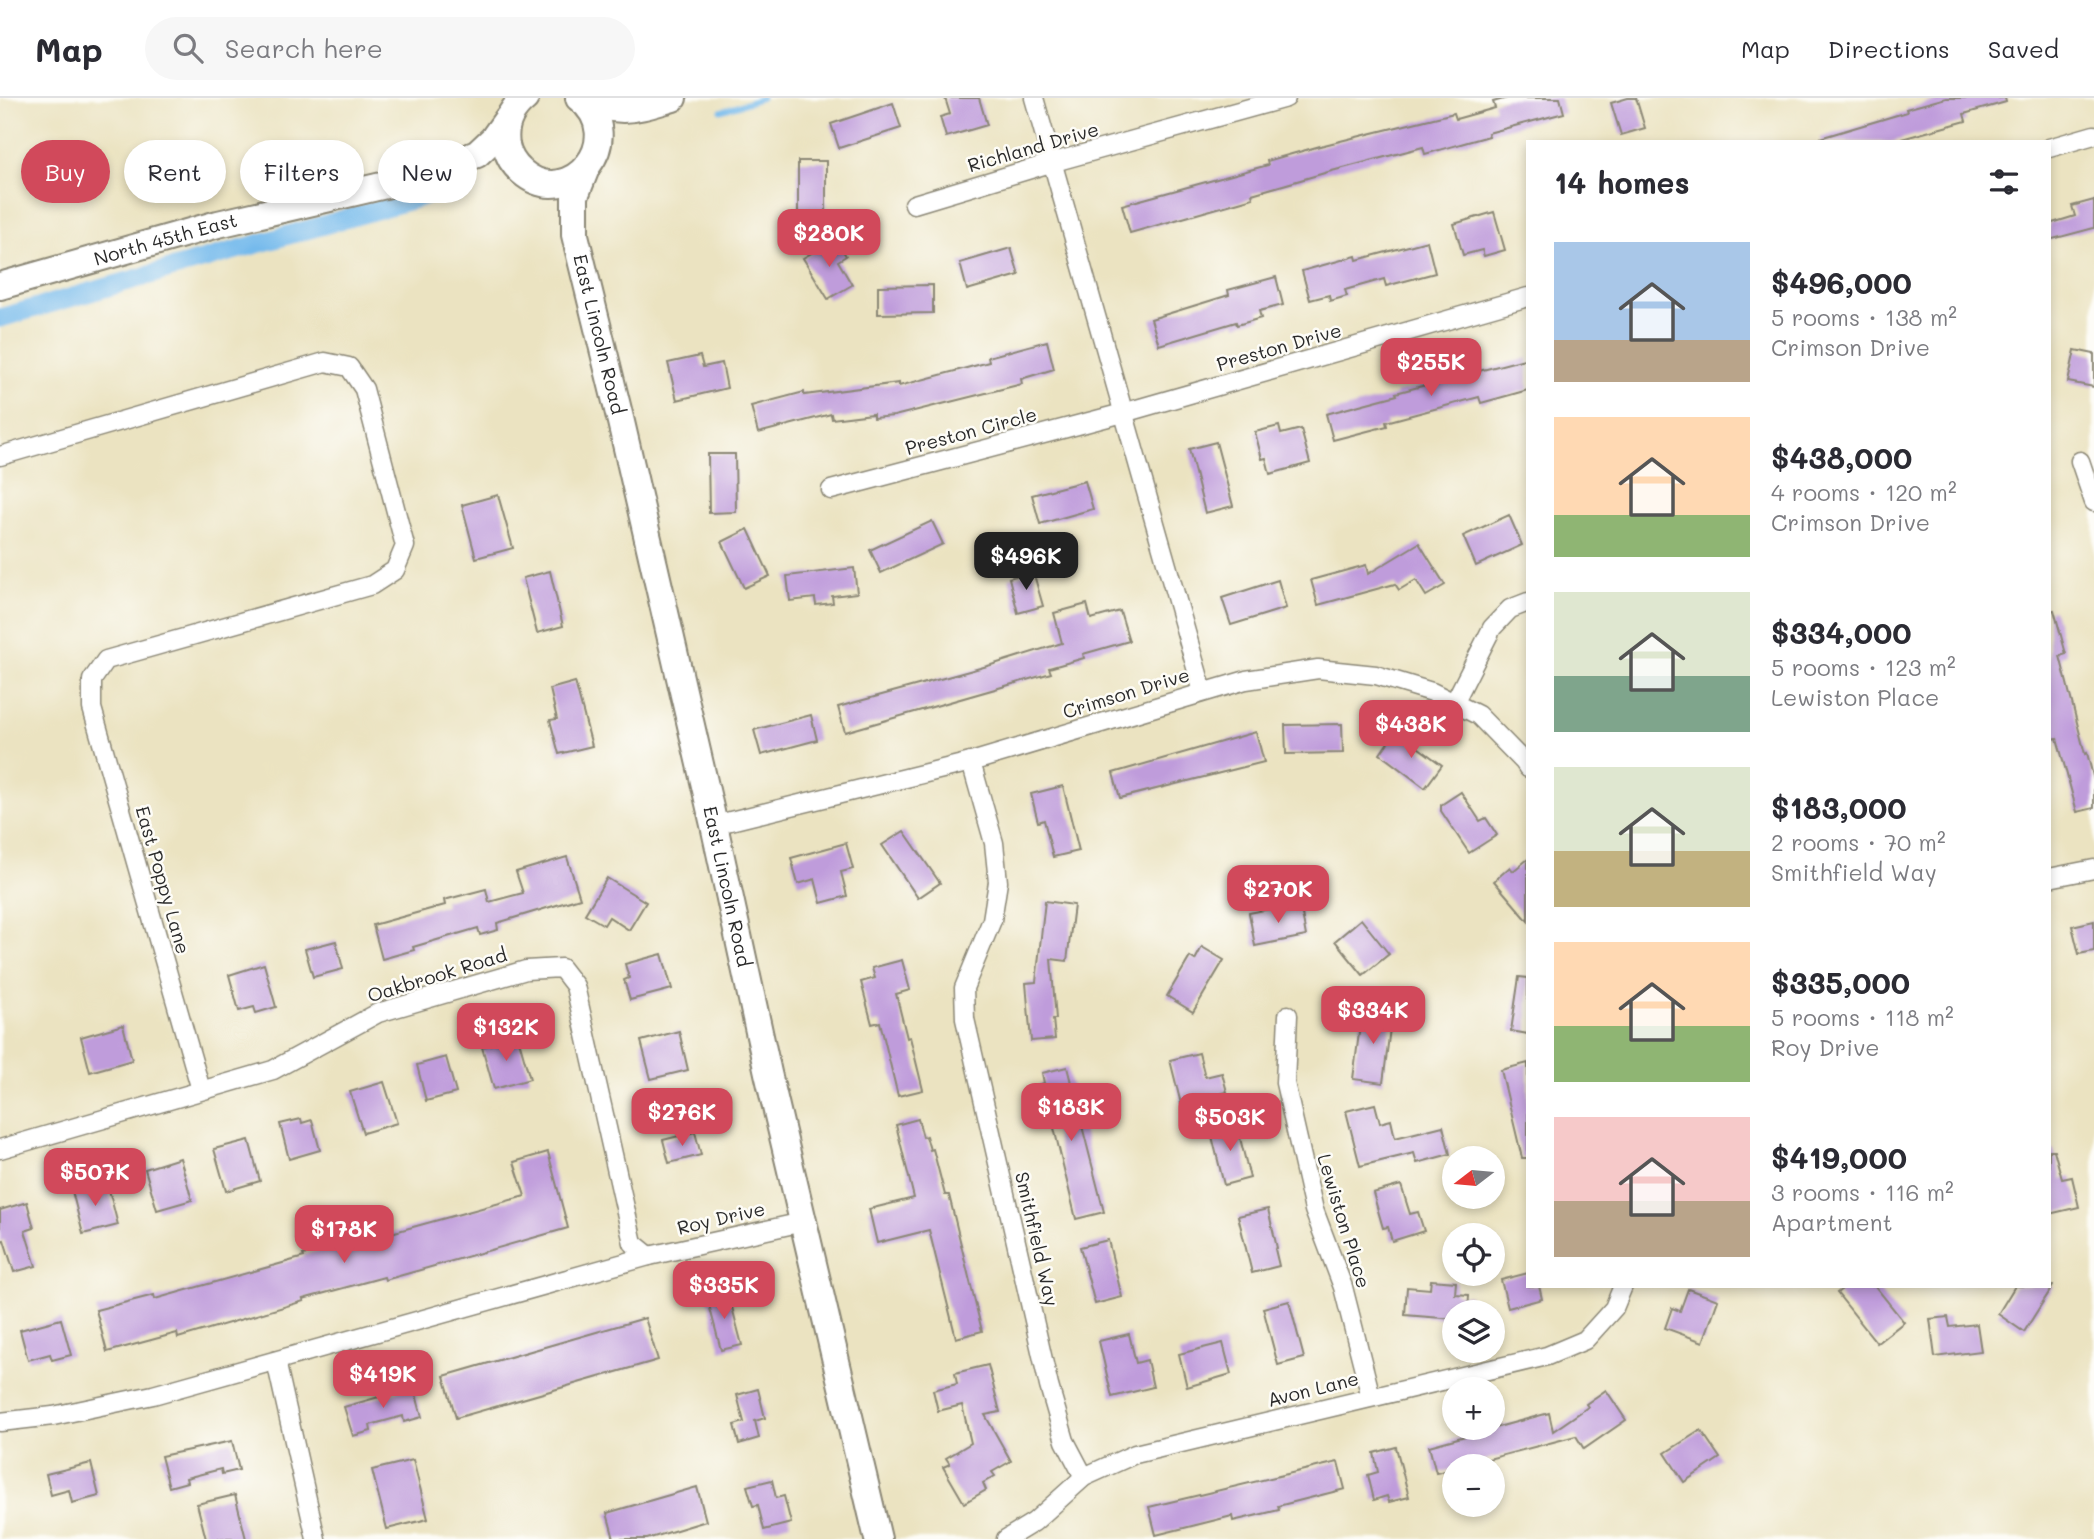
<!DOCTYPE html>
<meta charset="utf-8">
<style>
:root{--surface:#fff;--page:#f7f7f7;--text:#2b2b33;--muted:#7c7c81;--line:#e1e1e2;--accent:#d1495b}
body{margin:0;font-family:Mali,sans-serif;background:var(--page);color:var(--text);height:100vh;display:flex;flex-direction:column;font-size:26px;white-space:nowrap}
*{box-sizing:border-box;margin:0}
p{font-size:23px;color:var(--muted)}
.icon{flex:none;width:38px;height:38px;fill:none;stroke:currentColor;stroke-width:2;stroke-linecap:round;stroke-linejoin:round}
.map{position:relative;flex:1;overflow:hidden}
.drawer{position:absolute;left:1526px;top:42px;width:525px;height:1148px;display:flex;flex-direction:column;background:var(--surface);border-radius:0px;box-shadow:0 4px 10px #0003}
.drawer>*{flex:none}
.guide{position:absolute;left:21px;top:42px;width:665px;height:63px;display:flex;gap:14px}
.needle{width:46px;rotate:254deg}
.fabs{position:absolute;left:1442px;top:1048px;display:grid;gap:14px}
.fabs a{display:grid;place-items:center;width:63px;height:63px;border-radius:50%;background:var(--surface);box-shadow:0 4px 10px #0003;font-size:35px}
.price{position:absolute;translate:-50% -60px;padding:0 16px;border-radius:14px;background:var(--accent);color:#fff;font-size:23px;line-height:46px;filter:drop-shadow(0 2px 4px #0008)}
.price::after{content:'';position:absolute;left:50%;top:42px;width:21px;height:16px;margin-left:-10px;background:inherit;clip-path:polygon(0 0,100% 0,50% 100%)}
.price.current{background:#222;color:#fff}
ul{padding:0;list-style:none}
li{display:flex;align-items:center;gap:21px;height:175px;padding:0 28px}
li span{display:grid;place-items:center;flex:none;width:196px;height:140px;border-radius:0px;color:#555}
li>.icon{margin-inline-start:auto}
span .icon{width:84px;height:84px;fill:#fffc;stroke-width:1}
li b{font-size:30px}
h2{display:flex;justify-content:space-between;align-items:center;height:84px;padding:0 28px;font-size:30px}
.pill{padding:0 24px;border-radius:32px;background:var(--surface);box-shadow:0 4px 10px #0003;font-size:24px;line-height:63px}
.pill.current{background:var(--accent);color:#fff}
header{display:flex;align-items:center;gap:42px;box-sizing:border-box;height:98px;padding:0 35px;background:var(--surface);border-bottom:2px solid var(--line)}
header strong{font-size:33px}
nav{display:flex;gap:38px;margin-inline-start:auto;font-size:24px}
.search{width:490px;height:63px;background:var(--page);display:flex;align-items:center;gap:18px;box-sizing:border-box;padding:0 24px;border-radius:38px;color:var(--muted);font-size:26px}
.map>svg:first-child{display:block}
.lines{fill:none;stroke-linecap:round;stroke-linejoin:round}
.stream{stroke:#75baec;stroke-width:5}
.canal{stroke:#75baec;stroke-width:19}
.building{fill:#bf9cdb}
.street-casing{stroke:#8b8776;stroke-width:21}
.secondary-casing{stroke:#8b8776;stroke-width:30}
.street{stroke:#fff;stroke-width:18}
.secondary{stroke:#fff;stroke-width:26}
.labels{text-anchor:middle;stroke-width:5;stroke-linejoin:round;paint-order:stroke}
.street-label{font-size:19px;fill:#2b2b2b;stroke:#fdfcf7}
</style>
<header>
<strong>Map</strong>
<div class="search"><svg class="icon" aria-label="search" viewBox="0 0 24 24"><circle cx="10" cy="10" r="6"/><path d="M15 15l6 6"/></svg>Search here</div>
<nav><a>Map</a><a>Directions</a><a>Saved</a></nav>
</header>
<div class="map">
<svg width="2094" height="1441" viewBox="0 0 2094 1441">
<rect width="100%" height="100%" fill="#fdfcf7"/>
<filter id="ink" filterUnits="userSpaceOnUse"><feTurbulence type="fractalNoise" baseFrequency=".0143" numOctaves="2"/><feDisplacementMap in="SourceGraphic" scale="14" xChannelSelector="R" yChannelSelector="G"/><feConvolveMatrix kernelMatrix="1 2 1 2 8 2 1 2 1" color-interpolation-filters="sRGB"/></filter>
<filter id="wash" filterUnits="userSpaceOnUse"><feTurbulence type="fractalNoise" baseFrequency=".00686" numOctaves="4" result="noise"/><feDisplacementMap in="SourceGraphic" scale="28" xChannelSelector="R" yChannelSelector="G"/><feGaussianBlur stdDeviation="1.57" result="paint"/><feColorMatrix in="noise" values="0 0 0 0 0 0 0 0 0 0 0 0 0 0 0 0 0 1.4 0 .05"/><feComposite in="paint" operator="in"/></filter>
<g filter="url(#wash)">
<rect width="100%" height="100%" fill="#ebe3c1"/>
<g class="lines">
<path class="stream" d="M721,13L762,0"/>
<path class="canal" d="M0,220L428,97"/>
</g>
<g id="blocks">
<g class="building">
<path d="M945,0H979L987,27L946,39L940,19L950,16Z"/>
<path d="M1507,0H1560L1564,15L1488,35L1489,38L1425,56L1423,49L1328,74L1252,96L1253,100L1130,135L1122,107L1268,67L1267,63L1320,48L1454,15L1456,21L1495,10L1493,4Z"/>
<path d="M1628,0H1636L1645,30L1621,37L1611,5Z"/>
<path d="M1946,0H2005L2006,4L1964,16L1966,23L1891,44H1821L1820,40L1907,14L1906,11Z"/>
<path d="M893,5L901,30L839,50L831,26Z"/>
<rect x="798" y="63" width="28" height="56"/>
<path d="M2094,102V130L2049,142V126L2075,118L2072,108Z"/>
<path d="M1494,114L1505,152L1484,158L1482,152L1463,157L1454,126Z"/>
<path d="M836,141L846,158L838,163L852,187L828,201L803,160Z"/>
<path d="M1427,143L1435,175L1386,188L1384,181L1345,192L1347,198L1330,203L1329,197L1310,202L1302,173L1356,158L1357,162Z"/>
<path d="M1011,150L1019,177L967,192L960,165Z"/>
<path d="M1276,179L1283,207L1259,213L1261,220L1237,227L1236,224L1159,247L1151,221L1229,197L1228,192Z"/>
<path d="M933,187V215L878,216V188Z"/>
<path d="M1047,243L1054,271L1021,281L1022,286L894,318L873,320V316L832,321L831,316L758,335L751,308L804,294V297L899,285V288L989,264L988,259Z"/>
<path d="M2075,252L2094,256V289L2068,284Z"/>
<path d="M700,258L703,269L722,265L727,290L677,302L668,265Z"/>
<path d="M1528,260V292L1481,305L1479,299L1386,324L1387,328L1333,342L1326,316L1397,297L1396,295Z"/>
<path d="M1279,328L1281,336L1301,331L1310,365L1270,376L1266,360L1262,361L1255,334Z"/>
<path d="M1216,344L1233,408L1205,415L1189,351Z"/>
<path d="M708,356H735L736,414L709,415Z"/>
<path d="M1085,383L1093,411L1040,426L1032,397Z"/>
<path d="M498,397L513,450L476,460L462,407Z"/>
<path d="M1509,417L1522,447L1476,468L1463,438Z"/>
<path d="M932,423L943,446L881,475L870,452Z"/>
<path d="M748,431L770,478L744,490L722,444Z"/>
<path d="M1419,445L1445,487L1426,498L1416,482L1399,492L1395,486L1318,507L1311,482L1366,467L1368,476Z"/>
<path d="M854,470L857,495L832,498L833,505L816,507L815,500L790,503L787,478Z"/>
<path d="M550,473L563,528L537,535L523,480Z"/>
<path d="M1033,473L1043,508L1018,515L1009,480Z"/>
<path d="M1278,482L1286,510L1231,527L1222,500Z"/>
<path d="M1087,506L1091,521L1120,513L1129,543L1083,556L1084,560L1049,570L1051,575L845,634L838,609L991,567L1062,545L1054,515Z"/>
<path d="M2054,512L2066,556L2060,558L2085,656L2087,655L2094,682V710L2077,714L2057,640L2053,641L2049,627V513Z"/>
<path d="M575,584L592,648L559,656L550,622L557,621L550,591Z"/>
<path d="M811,617L817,642L761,657L754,632Z"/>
<path d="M1342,626L1343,655L1286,656L1285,627Z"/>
<path d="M1396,633L1442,667L1425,690L1380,656Z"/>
<path d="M1256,634L1264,664L1120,700L1113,675Z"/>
<path d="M1063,688L1079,753L1053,759L1044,722L1038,724L1031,696Z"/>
<path d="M1461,694L1480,723L1486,720L1497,737L1469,755L1441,713V707Z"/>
<path d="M904,733L940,785L918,800L882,747Z"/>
<path d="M846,745L853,771L841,774L847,798L821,805L815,781L798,786L791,760Z"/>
<path d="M567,759L580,800L497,825L498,832L480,837L478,830L413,849L414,852L382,861L373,827L445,807L444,802L486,791L489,804L523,795L516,774Z"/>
<path d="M1528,761V823L1494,783L1510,769L1513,773Z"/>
<path d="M607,780L646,804L629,832L609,819L604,827L585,816Z"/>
<path d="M1045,803L1074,807L1067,863L1051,861L1056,921H1053L1055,941L1031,943L1026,885L1036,884Z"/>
<path d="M1300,805L1306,838L1255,848L1249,815Z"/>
<path d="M1361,821L1389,856L1363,877L1335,843Z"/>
<path d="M2094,823V853L2079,856L2072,828Z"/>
<path d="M336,843L343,871L313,879L305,851Z"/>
<path d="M1202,849L1224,862L1193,914L1167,898L1190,859L1195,862Z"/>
<path d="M662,856L672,891L630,902L624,882L629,880L625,866Z"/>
<path d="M902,862L910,892L896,896L907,940L910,939L923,992L898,998L880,924L872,926L861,884L875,880L872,870Z"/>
<path d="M264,866L276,909L256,915L254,909L239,913L229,877Z"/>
<path d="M1519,879L1528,880V936L1511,933Z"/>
<path d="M1362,912L1392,915L1383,985L1353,981Z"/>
<path d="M123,927L132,962L90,974L81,939Z"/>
<path d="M679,933L688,972L651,981L641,943Z"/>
<path d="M518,939L530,981L494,991L482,949Z"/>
<path d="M1199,955L1205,979L1222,975L1227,994L1181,1006L1170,962Z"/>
<path d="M446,959L456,995L426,1003L417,967Z"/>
<path d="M1528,965V1060H1522L1501,972Z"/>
<path d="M1067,969L1104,1114L1076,1121L1048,1005L1043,1007L1038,987L1044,985L1042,975Z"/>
<path d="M384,984L397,1025L363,1035L350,994Z"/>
<path d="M1375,1006L1380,1025L1391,1022L1395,1040L1443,1028L1450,1056L1417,1065L1414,1055L1360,1068L1346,1013Z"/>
<path d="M301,1021L302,1025L312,1022L320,1052L289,1061L280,1026Z"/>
<path d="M918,1021L923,1039L926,1038L930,1052L933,1051L945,1097H949L982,1233L956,1240L929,1132L877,1145L869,1111L914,1100L896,1027Z"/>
<path d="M1236,1024L1250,1080L1224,1087L1210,1030Z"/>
<path d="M695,1034L701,1057L669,1065L663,1042Z"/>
<path d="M249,1042L260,1083L226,1093L214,1051Z"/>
<path d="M2049,1052H2054L2062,1081L2072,1079L2079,1109L2049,1116Z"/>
<path d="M548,1054L568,1130L385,1182L384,1179L303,1201L304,1203L178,1240L177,1235L107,1254L96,1212L154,1197L155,1201L304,1159L303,1157L361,1141L362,1143L525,1098L514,1064Z"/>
<path d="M180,1060L192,1102L157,1112L145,1071Z"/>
<path d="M107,1084L118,1127L83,1136L72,1093Z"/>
<path d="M1401,1087L1410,1116L1418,1114L1424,1133L1392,1143L1388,1129L1383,1130L1373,1095Z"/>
<path d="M27,1104L34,1130L25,1133L36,1168L14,1174L4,1142L0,1143V1112Z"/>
<path d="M1268,1111L1277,1150L1275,1151L1279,1168L1252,1175L1238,1118Z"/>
<path d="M1108,1142L1122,1199L1095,1206L1080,1149Z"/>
<path d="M1528,1175V1188H1539L1542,1201L1508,1210L1501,1182Z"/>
<path d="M1431,1182L1456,1184L1455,1196L1469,1197L1468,1214H1454V1221L1405,1217L1407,1189L1430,1191Z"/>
<path d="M1846,1188H1875L1904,1224L1877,1245L1837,1195Z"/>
<path d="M2015,1188H2053L2024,1234L1998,1216Z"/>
<path d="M1688,1191L1718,1202L1703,1244L1665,1230L1672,1210L1680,1213Z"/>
<path d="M728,1194L742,1247L721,1252L707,1199Z"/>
<path d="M1289,1203L1304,1260L1278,1267L1263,1210Z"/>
<path d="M1948,1219L1950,1229L1977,1226L1981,1253L1935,1259L1930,1221Z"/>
<path d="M645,1220L658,1262L456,1320L444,1278Z"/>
<path d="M61,1221L71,1257L52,1262L50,1256L28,1262L20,1232Z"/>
<path d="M1129,1236L1136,1265L1147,1262L1153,1289L1112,1299L1099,1243Z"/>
<path d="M1223,1245L1231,1276L1187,1289L1179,1256Z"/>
<path d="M988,1267L1000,1314L985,1317L1011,1363L992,1374L995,1378L983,1385L986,1392L964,1405L943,1369L950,1366L946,1360L971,1345L962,1307L938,1313L933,1292L957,1286L955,1275Z"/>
<path d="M414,1289L422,1319L404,1324L403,1318L370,1327L371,1333L353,1338L344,1309Z"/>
<path d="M758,1291L765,1320L755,1323L759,1340L739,1346L734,1327L744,1324L737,1297Z"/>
<path d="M1606,1292L1626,1322L1584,1351L1576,1338L1462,1368H1454V1371L1436,1375L1429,1348L1549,1315L1553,1333L1588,1309L1586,1306Z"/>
<path d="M1701,1332L1720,1360L1684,1384L1665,1355Z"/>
<path d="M232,1343L239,1372L222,1376L221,1371L186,1380L187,1384L169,1389L161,1358Z"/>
<path d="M1396,1349L1409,1399L1389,1404L1387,1398L1374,1402L1368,1377L1378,1374L1374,1355Z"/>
<path d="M413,1362L428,1421L387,1431L372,1372Z"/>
<path d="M1338,1364L1345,1391L1278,1408L1279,1412L1233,1423L1232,1418L1156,1437L1149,1409Z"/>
<path d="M91,1365L99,1398L72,1405L69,1392L51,1397L46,1376Z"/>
<path d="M772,1382L776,1400L784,1398L791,1425L764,1432L758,1407L753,1408L747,1388Z"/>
<path d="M697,1389L706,1423L647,1441H614L607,1415Z"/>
<path d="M235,1397L246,1441H206L197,1406Z"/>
</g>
</g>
</g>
<g filter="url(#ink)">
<use href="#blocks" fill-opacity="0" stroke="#8b8776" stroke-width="2"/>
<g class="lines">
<defs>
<g id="street">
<path d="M1034,0L1203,594"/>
<path d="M2049,50L2094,37"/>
<path d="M914,106L1054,64L1286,0"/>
<path d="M0,358L325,264L349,269L364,291L405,448L395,472L372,487L106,562L92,582V610L201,992"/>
<path d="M2080,363L2094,404"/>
<path d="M831,392L1123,315L1528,199"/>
<path d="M1454,605L1492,530L1510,511L1528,504"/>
<path d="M971,664L994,745L998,784L992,822L964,890L965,921L1049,1288L1065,1343L1084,1379"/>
<path d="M714,727L971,664L1246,582L1318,571L1376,577L1432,594L1478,617L1524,664L1528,670"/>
<path d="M2049,780L2094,771"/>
<path d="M1288,917L1285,985L1314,1112L1343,1189L1371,1299"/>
<path d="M0,1051L273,972L378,915L526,872L561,870L575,888L633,1145L649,1158"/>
<path d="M276,1263L316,1441"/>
<path d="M0,1324L53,1318L153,1297L649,1158L803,1124"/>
<path d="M1006,1441L1034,1424L1084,1379L1135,1356L1547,1258L1585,1242L1614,1210L1623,1188"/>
</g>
<g id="secondary">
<path d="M525,0C510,12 503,28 506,47C508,58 514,67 522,74C569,115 631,40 579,0"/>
<path d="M581,0C620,18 634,11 673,0"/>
<path id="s1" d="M585,73L575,98V137L621,324L714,727L768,975L878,1441"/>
<path id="s2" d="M0,188L218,126L390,86L438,71L477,56L493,41L508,20"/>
</g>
</defs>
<use href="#street" class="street-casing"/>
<use href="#secondary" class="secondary-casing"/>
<use href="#street" class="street"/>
<use href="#secondary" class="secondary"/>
</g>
</g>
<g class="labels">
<g class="street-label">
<text transform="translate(1033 49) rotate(-16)" y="7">Richland Drive</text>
<text dy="7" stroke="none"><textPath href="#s2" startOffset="172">North 45th East</textPath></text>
<text dy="7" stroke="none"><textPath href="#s1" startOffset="168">East Lincoln Road</textPath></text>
<text transform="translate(1279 249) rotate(-16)" y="7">Preston Drive</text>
<text transform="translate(971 333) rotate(-15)" y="7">Preston Circle</text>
<text transform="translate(1126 595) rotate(-17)" y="7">Crimson Drive</text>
<text transform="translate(163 782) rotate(74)" y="7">East Poppy Lane</text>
<text dy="7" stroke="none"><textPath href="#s1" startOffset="735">East Lincoln Road</textPath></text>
<text transform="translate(437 877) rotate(-17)" y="7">Oakbrook Road</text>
<text transform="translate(721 1120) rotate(-13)" y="7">Roy Drive</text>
<text transform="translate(1344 1123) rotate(73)" y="7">Lewiston Place</text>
<text transform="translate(1037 1141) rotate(77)" y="7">Smithfield Way</text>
<text transform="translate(1313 1291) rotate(-14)" y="7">Avon Lane</text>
</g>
</g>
</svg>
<div class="fabs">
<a><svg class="needle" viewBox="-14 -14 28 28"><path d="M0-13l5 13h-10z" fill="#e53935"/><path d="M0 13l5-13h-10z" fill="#7c7c81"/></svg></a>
<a><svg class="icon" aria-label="locate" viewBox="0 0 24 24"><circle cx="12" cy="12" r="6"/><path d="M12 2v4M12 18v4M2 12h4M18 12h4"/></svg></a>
<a><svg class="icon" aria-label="layers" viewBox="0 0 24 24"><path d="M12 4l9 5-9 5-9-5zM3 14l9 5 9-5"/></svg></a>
<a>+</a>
<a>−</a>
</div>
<b class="price" style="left:829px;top:171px">$280K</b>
<b class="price" style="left:1431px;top:300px">$255K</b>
<b class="price current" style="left:1026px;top:494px">$496K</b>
<b class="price" style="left:1411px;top:662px">$438K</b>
<b class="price" style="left:1278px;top:827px">$270K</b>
<b class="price" style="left:1373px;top:948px">$334K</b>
<b class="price" style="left:506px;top:965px">$132K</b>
<b class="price" style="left:1071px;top:1045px">$183K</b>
<b class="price" style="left:682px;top:1050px">$276K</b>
<b class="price" style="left:1230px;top:1055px">$503K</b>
<b class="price" style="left:95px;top:1110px">$507K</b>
<b class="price" style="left:344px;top:1167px">$178K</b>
<b class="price" style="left:724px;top:1223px">$335K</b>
<b class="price" style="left:383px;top:1312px">$419K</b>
<div class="guide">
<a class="pill current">Buy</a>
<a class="pill">Rent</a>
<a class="pill">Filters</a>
<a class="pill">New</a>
</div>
<section class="drawer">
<h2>14 homes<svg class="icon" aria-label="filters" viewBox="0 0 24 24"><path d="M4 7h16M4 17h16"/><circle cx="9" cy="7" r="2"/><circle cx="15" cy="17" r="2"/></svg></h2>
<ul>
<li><span style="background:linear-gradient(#a9c7e8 70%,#b9a48a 0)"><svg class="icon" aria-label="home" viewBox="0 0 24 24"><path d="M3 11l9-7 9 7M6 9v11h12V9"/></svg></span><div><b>$496,000</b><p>5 rooms · 138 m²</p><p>Crimson Drive</p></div></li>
<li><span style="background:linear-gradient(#ffd9b3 70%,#8fb573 0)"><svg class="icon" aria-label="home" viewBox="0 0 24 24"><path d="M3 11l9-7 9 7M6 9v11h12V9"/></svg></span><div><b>$438,000</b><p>4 rooms · 120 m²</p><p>Crimson Drive</p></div></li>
<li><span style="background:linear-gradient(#dfe7d0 60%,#7fa58c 0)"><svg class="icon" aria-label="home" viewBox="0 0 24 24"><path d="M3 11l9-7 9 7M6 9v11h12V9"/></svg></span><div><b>$334,000</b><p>5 rooms · 123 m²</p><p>Lewiston Place</p></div></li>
<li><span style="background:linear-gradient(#dfe7d0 60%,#c2b280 0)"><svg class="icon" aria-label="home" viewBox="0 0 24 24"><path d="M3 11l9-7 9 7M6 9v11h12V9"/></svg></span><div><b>$183,000</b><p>2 rooms · 70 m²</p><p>Smithfield Way</p></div></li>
<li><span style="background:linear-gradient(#ffd9b3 60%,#8fb573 0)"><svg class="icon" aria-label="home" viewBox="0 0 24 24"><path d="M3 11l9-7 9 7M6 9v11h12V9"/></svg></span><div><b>$335,000</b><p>5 rooms · 118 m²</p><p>Roy Drive</p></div></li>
<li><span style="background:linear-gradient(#f6c9c9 60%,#b9a48a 0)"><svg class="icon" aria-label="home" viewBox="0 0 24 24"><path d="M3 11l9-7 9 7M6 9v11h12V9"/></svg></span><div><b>$419,000</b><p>3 rooms · 116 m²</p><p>Apartment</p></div></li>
</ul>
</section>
</div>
